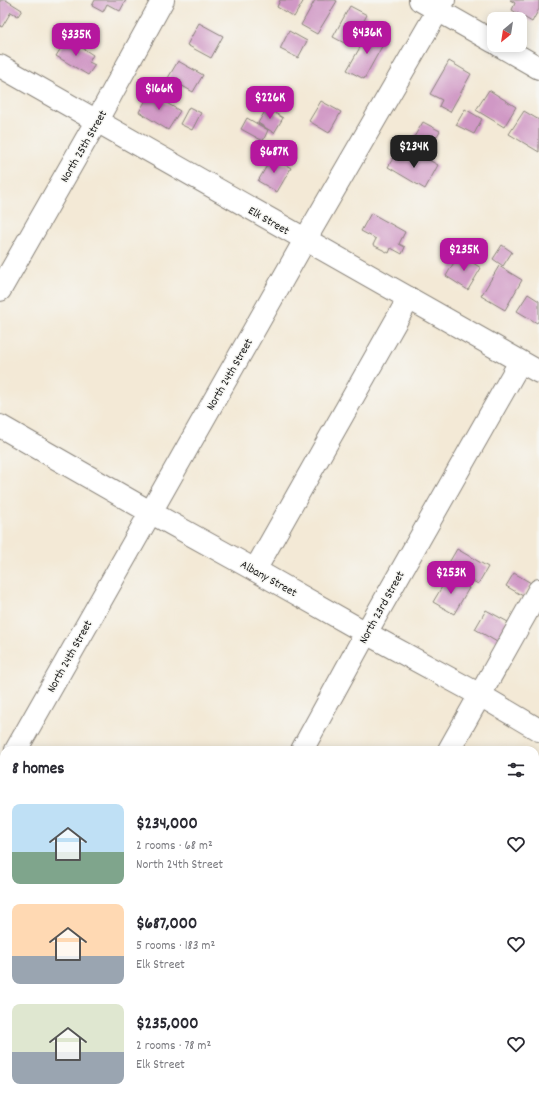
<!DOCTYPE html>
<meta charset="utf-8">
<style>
:root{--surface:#fff;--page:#f7f7f7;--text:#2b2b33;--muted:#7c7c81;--accent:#b5179e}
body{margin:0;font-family:Dekko,sans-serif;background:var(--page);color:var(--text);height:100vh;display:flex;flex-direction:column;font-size:15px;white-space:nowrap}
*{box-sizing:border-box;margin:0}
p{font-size:13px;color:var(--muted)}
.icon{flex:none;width:22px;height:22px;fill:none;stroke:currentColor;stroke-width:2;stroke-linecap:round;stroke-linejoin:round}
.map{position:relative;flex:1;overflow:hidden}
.sheet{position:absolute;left:0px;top:746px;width:539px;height:356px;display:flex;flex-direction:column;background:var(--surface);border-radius:12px 12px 0 0;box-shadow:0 2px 10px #0003}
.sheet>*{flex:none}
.needle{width:26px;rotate:210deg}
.tools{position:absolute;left:487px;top:12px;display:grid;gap:8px}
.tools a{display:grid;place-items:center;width:40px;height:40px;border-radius:8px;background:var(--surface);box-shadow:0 2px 10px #0003;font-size:20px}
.price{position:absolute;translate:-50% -34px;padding:0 9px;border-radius:8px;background:var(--accent);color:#fff;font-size:13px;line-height:26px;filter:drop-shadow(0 1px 2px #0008)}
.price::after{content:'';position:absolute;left:50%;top:24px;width:12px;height:9px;margin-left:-6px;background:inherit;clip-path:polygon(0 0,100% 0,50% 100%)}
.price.active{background:#222;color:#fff}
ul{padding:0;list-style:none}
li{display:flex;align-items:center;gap:12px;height:100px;padding:0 12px}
li span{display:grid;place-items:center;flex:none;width:112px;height:80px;border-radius:8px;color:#555}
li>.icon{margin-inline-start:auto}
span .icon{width:48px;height:48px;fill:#fffc;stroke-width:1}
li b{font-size:17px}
h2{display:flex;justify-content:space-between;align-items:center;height:48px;padding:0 12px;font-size:17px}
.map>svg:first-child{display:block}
.green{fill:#add079;stroke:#64764a}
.building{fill:#d098c5}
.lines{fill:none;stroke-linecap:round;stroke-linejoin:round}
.minor-casing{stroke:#888279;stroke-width:24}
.minor{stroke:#fff;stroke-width:22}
.labels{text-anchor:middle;stroke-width:3;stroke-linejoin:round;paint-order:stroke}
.street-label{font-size:12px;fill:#1c1c1c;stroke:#f6f6f2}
</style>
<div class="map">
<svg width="539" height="1102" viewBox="0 0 539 1102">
<rect width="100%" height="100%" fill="#f6f6f2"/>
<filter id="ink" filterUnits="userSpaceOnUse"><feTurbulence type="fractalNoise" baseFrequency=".025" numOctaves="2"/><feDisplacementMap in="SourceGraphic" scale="8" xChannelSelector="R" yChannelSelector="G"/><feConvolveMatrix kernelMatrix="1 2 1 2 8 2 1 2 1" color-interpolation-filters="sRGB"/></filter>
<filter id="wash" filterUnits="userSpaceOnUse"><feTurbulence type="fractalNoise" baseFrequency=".012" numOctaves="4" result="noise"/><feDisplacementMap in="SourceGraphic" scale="16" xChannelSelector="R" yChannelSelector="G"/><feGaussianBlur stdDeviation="0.9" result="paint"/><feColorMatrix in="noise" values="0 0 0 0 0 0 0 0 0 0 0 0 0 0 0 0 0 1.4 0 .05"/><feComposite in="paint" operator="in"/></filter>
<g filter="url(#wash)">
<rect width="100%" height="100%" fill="#f3e9d6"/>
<path class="green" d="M537,892L539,894V1102H416L418,1098H535V895Z"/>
<g id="blocks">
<g class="building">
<path d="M0,0H6L22,10L18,16L11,12L2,27L0,26Z"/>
<path d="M95,0H126L120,11L107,4L103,12L92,6Z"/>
<path d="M280,0H304L294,17L277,7Z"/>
<path d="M315,0H335L337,1L317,34L301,25Z"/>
<path d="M510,0H539V9L532,22L512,10L515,3Z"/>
<path d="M350,6L367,15L350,46L333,37Z"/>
<path d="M199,23L223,36L211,58L187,45Z"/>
<path d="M370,30L386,39L364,79L347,70Z"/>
<path d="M289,31L307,41L298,58L280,49Z"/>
<path d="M67,38L93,55L89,62L95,65L88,75L56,56Z"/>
<path d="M178,61L203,75L193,92L168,78Z"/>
<path d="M449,61L471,74L450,112L439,106L442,100L430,94Z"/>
<path d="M489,90L516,107L504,127L476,110Z"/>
<path d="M150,93L180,111L168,130L139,112Z"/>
<path d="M321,101L341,112L329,133L309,121Z"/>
<path d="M189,107L201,113L192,130L180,124Z"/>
<path d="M267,108L283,118L274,133L258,123Z"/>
<path d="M465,109L482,119L474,134L456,125Z"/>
<path d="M524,111L539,120V152L509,134Z"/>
<path d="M247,118L268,130L263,141L241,129Z"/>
<path d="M423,122L440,131L431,146L414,137Z"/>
<path d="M414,152L438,165L425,189L388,167L396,153L409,161Z"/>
<path d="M272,157L291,168L277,192L258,181Z"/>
<path d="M371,213L405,232L399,244L405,247L402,254L391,248L389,253L373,245L376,239L361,231Z"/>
<path d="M502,245L512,252L503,266L493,259Z"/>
<path d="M459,254L481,268L468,290L446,276Z"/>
<path d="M499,266L522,280L505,310L481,296Z"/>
<path d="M528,294L539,301V320L537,323L517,311Z"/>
<path d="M457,549L488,567L478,584L447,566Z"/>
<path d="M514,573L531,583L523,596L506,586Z"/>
<path d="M449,575L469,588L454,614L433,602Z"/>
<path d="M486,610L508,622L497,642L475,629Z"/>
</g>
</g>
</g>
<g filter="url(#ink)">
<use href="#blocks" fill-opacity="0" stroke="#888279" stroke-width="1"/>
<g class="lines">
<defs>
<g id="minor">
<path d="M420,0L494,42"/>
<path d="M499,45L539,68"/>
<path d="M0,66L539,372"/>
<path d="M0,290L96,122L163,0"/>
<path d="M0,426L150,512L255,570L366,633L480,695L539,730"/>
<path d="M255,570L409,298"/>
<path d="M16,750L305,240L444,0"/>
<path d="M302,750L366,633L520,362"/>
<path d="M449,750L539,590"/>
<path d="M0,778L4,771"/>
<path d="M535,862L539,855"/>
<path d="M0,963L4,965"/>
<path d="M238,1098L245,1102"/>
<path d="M109,1102L111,1098"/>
<path d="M399,1102L401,1098"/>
</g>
</defs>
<use href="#minor" class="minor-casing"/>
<use href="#minor" class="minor"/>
</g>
</g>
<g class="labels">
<g class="street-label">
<text transform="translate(83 146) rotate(-60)" y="4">North 25th Street</text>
<text transform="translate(269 220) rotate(30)" y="4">Elk Street</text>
<text transform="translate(229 374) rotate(-60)" y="4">North 24th Street</text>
<text transform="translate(269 578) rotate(29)" y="4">Albany Street</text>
<text transform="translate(381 607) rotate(-61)" y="4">North 23rd Street</text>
<text transform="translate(69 656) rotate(-61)" y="4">North 24th Street</text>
</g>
</g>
</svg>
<div class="tools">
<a><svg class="needle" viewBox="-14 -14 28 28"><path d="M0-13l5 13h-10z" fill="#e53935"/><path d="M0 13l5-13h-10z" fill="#7c7c81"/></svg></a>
</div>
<b class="price" style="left:367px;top:55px">$436K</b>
<b class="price" style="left:76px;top:57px">$335K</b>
<b class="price" style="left:159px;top:111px">$166K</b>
<b class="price" style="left:270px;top:120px">$226K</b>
<b class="price active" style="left:414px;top:169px">$234K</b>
<b class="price" style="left:274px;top:174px">$687K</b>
<b class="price" style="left:464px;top:272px">$235K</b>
<b class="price" style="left:451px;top:595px">$253K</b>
<section class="sheet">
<h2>8 homes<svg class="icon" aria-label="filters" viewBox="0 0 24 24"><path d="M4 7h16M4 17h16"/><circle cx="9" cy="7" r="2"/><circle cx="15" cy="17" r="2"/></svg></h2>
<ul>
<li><span style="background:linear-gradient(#bfe0f5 60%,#7fa58c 0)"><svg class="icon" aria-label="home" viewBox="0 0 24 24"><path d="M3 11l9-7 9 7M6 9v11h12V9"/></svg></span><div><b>$234,000</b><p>2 rooms · 68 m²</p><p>North 24th Street</p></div><svg class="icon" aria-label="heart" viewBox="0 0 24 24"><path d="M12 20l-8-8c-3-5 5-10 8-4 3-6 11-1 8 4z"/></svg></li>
<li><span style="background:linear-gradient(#ffd9b3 65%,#9aa5b1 0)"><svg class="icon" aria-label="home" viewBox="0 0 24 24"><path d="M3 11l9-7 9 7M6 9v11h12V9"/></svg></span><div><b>$687,000</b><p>5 rooms · 183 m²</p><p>Elk Street</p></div><svg class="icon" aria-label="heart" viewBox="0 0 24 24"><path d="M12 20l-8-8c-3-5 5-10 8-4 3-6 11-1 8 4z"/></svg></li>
<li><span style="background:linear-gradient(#dfe7d0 60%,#9aa5b1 0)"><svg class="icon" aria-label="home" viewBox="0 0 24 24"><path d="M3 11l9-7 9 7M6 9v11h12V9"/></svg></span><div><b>$235,000</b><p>2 rooms · 78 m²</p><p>Elk Street</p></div><svg class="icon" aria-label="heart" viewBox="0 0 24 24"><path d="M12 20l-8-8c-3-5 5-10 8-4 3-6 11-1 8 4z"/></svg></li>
</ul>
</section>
</div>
